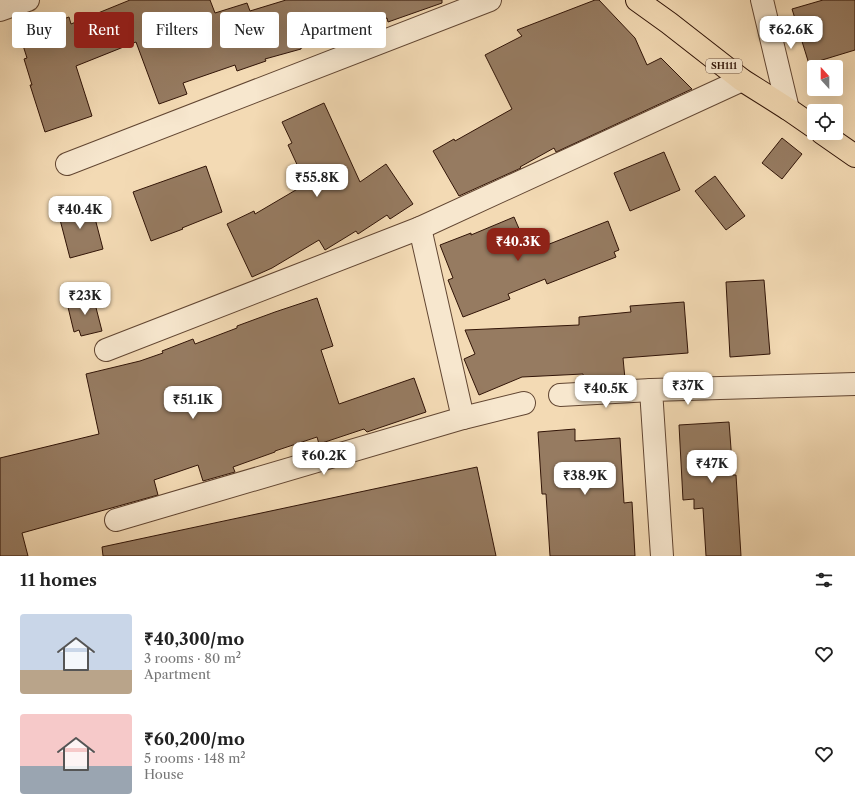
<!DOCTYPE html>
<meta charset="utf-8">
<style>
:root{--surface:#fff;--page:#f2f2f2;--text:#222;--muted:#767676;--accent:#8f2418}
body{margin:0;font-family:"Libre Caslon Text",serif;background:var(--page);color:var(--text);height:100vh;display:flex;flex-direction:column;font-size:15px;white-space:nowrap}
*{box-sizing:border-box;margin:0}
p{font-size:13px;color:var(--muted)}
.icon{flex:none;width:22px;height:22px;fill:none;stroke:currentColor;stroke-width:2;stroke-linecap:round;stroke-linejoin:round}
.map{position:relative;height:556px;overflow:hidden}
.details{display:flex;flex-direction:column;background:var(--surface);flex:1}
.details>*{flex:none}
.top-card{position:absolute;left:12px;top:12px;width:400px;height:36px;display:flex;gap:8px}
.needle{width:26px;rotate:339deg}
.fabs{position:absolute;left:807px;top:60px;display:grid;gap:8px}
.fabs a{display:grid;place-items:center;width:36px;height:36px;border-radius:4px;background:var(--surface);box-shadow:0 4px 16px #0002;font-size:20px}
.price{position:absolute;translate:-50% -34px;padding:0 9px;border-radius:8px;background:#fff;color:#222;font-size:13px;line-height:26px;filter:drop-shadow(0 1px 2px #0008)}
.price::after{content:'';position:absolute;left:50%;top:24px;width:12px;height:9px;margin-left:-6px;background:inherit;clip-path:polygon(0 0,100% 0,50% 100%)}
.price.current{background:var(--accent);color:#fff}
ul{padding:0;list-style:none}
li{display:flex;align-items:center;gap:12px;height:100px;padding:0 20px}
li span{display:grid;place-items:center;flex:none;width:112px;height:80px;border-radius:4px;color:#555}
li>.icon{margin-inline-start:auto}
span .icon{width:48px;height:48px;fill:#fffc;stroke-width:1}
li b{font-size:17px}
h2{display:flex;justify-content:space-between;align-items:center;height:48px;padding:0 20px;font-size:17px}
.tag{padding:0 14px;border-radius:4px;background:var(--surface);box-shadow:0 4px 16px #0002;font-size:14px;line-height:36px}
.tag.current{background:var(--accent);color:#fff}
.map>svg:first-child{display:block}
.building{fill:#967b61;stroke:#311407}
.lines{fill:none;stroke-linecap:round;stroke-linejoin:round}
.minor-casing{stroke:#624632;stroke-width:24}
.primary-casing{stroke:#311407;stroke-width:24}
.minor{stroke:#f7e7ce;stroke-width:22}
.primary{stroke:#f3dab4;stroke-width:22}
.labels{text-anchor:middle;stroke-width:3;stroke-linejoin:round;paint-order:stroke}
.shield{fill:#f7e7ce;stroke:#6c5343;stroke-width:1}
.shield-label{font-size:9px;font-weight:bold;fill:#311407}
</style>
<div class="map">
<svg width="855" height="556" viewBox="0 0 855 556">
<rect width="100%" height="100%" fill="#f3dab4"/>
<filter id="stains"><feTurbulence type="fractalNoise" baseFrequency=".005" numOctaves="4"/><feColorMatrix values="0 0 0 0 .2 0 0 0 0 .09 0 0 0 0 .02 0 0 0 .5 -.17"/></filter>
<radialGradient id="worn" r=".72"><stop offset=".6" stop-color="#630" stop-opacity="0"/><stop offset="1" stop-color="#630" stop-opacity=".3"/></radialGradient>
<g class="building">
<path d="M130,0H210L215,13L247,3L250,11L286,0H442V3L388,22L387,18L342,32L343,35L301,48V49L265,59L266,61L237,71L235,65L183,83L187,94L159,104L136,42L76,66L92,116L45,132L30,85H32L24,59L27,58L20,36L24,34V33L69,17L71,24Z"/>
<path d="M595,0H599L635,38L647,65L661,58L692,89L556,152L554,148L520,167L521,168L459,196L433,151L454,139L455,141L512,109L485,55L522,36L517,30Z"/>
<path d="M823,0H855V50L809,64L792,9Z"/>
<path d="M324,103L360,182L386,164L413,204L390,219L387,215L358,234L356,231L325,250L319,240L272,268L252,277L227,224L254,211L255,214L306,184L288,145L292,143L282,122Z"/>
<path d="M782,138L802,154L782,179L762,163Z"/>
<path d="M664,152L680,190L630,211L614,173Z"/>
<path d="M206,166L222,212L182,228L183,229L151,241L133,192Z"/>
<path d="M715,176L745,216L726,230L695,191Z"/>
<path d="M91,203L103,249L70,258L58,212Z"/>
<path d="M514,217L529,252L608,221L619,250L614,252L616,257L547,284L545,279L508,294L510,299L463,317L448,280L453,278L440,245L471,233V235Z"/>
<path d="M764,280L770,354L730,357L726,282Z"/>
<path d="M93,296L102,331L81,336L79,330L74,332L67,303Z"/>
<path d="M317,298L333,346L321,350L339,404L414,378L426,412L367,432L364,429L319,444L317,437L275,451V452L233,467L235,472L203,481L198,465L154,480L158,495L22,533L28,556H0V458L99,434L86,374L140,361L163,353L162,351L193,339L195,344L237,328V326L275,312Z"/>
<path d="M684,302L688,353L623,358L625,379L584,381L583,374L522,377L479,395L464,359L475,354L465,330L579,325V317L631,312L630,306Z"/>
<path d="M729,422L733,475H736L741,556H706L703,508L694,509V499L683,500L679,425Z"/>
<path d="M575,429V441L620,438L624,503L632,502L635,556H550L546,494H542L538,432Z"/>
<path d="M477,467L496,556H103L102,547Z"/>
</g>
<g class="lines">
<defs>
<g id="minor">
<path d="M762,0L788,109"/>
<path d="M0,10L28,0"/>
<path d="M67,164L490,0"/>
<path d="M420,228L463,418"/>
<path d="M106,350L420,228L742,80"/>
<path d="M560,395L651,390"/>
<path d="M116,520L463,418L524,403"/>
<path d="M662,556L651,390L855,384"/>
</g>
<g id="primary">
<path d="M637,0L669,23L742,80L788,109L814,127"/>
<path d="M822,133L855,156"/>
</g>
</defs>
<use href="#minor" class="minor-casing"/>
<use href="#primary" class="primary-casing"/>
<use href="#minor" class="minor"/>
<use href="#primary" class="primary"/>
</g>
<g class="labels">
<rect class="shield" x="706" y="59" width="36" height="14" rx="3"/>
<g class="shield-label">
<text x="724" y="69">SH111</text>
</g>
</g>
<rect width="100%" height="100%" filter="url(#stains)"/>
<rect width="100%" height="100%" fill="url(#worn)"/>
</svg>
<div class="fabs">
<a><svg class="needle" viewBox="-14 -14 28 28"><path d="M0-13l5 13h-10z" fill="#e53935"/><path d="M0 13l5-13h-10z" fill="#767676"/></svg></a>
<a><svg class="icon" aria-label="locate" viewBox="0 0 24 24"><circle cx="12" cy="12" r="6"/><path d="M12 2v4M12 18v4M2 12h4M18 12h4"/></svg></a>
</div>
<b class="price" style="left:791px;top:50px">₹62.6K</b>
<b class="price" style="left:317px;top:198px">₹55.8K</b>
<b class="price" style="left:80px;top:230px">₹40.4K</b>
<b class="price current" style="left:518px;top:262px">₹40.3K</b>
<b class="price" style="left:85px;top:316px">₹23K</b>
<b class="price" style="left:688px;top:406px">₹37K</b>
<b class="price" style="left:606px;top:409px">₹40.5K</b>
<b class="price" style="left:193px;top:420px">₹51.1K</b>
<b class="price" style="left:324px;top:476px">₹60.2K</b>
<b class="price" style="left:712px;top:484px">₹47K</b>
<b class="price" style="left:585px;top:496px">₹38.9K</b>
<div class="top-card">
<a class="tag">Buy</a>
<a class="tag current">Rent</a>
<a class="tag">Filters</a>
<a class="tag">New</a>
<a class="tag">Apartment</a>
</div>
</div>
<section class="details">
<h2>11 homes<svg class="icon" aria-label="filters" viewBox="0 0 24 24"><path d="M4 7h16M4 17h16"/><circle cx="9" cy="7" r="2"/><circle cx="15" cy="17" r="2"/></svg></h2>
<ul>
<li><span style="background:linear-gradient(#c9d6e8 70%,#b9a48a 0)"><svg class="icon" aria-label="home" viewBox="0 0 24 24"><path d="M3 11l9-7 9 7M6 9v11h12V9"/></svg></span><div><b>₹40,300/mo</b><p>3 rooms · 80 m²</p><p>Apartment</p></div><svg class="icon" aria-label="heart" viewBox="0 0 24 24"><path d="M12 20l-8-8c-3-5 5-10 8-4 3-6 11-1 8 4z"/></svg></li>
<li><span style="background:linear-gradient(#f6c9c9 65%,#9aa5b1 0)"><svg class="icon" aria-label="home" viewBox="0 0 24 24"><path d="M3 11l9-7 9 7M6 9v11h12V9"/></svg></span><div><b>₹60,200/mo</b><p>5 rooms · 148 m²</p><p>House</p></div><svg class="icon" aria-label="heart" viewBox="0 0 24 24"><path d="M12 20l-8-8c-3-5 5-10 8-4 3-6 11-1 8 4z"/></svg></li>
</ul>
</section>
